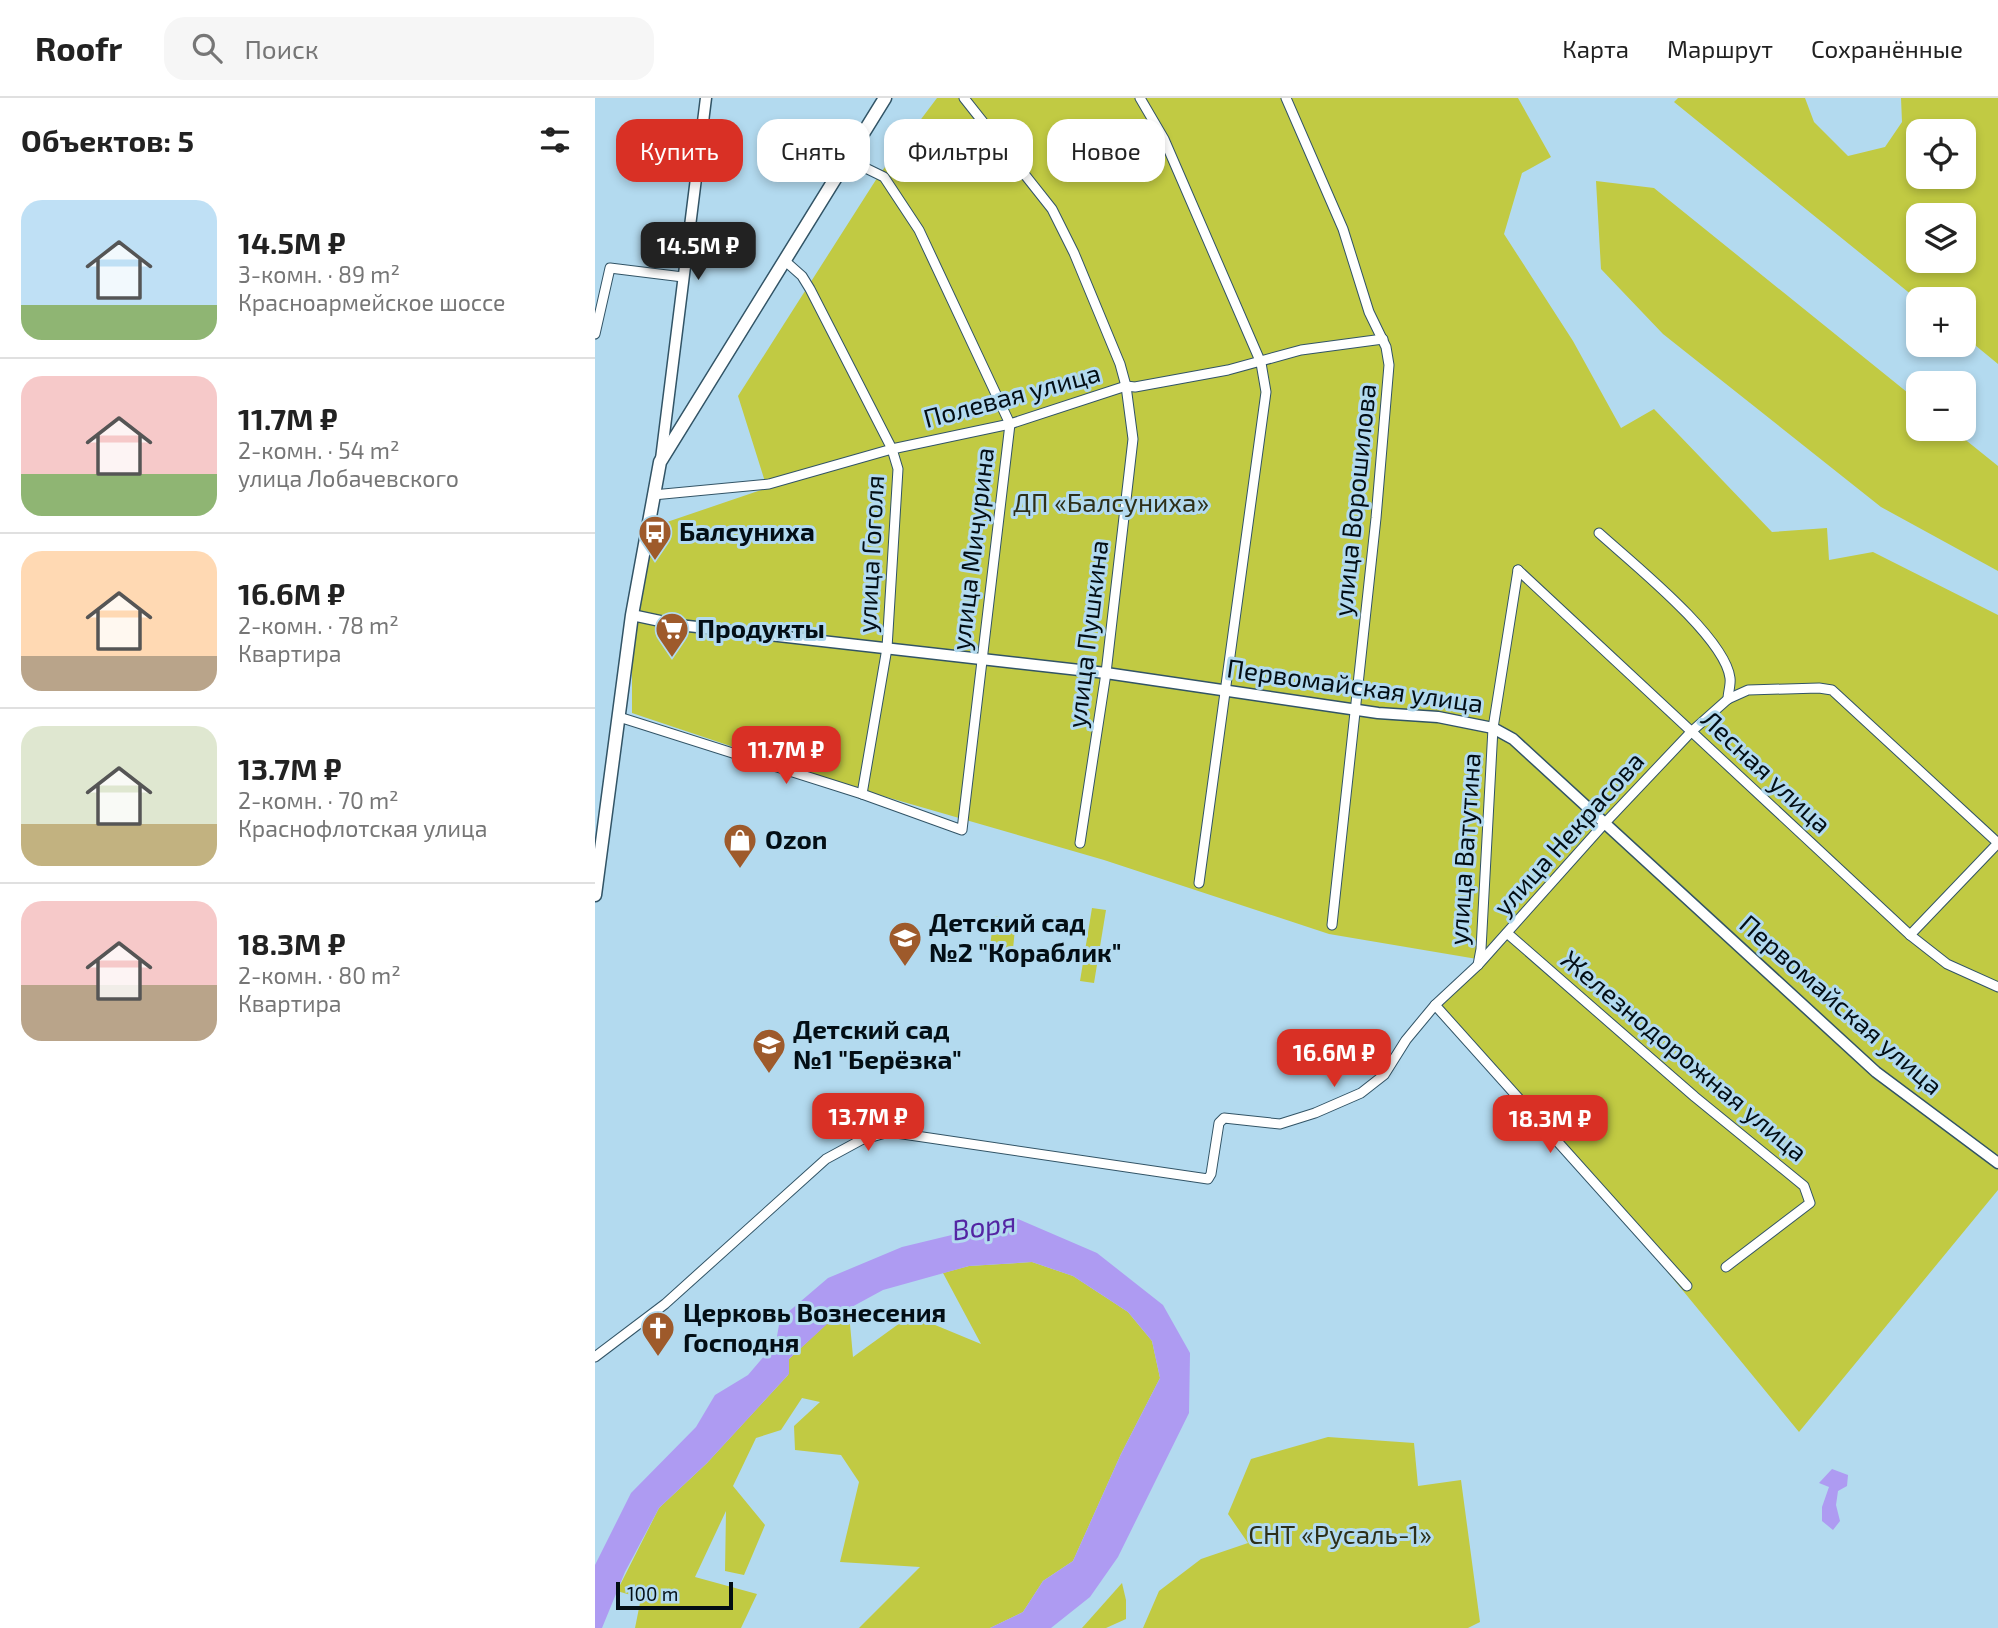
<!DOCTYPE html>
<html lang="ru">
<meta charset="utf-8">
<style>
:root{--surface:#fff;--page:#f6f6f6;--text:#222;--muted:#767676;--line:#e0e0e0;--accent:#d93025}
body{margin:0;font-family:"Exo 2",sans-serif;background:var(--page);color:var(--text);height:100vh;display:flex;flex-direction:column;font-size:26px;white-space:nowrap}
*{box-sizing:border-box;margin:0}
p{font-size:23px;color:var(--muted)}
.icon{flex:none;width:38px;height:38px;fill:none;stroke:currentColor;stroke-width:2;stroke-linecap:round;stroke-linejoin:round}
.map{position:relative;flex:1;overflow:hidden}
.panel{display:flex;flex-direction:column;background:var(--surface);width:595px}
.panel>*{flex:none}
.hud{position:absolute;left:21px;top:21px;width:665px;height:63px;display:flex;gap:14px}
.buttons{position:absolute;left:1311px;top:21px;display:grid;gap:14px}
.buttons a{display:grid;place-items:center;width:70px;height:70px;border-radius:14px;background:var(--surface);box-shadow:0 4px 10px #0003;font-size:35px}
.scale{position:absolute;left:21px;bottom:18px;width:117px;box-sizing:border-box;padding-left:7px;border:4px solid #030e15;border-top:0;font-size:19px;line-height:24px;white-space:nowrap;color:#030e15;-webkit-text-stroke:5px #b3daef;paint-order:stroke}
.price{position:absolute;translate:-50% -60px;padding:0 16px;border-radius:14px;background:var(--accent);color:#fff;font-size:23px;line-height:46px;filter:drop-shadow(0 2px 4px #0008)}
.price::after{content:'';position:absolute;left:50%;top:42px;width:21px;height:16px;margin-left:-10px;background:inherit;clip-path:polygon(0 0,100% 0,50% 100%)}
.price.active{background:#222;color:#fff}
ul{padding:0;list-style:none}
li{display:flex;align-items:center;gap:21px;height:175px;padding:0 21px}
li+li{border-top:2px solid var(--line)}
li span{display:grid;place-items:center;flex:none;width:196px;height:140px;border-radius:21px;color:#555}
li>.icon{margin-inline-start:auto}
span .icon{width:84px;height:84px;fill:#fffc;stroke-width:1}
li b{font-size:30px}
h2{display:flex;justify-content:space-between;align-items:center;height:84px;padding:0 21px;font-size:30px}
.pill{padding:0 24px;border-radius:21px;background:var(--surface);box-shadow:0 4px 10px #0003;font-size:24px;line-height:63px}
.pill.active{background:var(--accent);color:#fff}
header{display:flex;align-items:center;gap:42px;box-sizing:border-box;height:98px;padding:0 35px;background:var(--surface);border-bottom:2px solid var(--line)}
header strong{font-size:33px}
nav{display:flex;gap:38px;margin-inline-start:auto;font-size:24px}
.search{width:490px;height:63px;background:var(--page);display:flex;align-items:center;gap:18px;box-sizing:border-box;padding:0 24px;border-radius:21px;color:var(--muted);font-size:26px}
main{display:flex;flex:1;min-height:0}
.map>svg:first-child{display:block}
.green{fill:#c1ca43;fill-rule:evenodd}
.water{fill:#ae9bf2}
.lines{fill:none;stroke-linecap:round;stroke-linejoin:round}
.minor-casing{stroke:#325466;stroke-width:11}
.tertiary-casing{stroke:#325466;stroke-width:13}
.secondary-casing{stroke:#325466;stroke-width:15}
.minor{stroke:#fff;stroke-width:9}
.tertiary{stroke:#fff;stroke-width:10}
.secondary{stroke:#fff;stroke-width:12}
.labels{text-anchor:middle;stroke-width:6;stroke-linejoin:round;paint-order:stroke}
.street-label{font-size:26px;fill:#030e15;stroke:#b3daef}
.park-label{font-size:26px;fill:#2d2f19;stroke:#b3daef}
.poi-label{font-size:26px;font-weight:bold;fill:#030e15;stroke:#b3daef;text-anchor:start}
.water-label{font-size:28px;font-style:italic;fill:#5425a3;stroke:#b3daef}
</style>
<header>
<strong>Roofr</strong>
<div class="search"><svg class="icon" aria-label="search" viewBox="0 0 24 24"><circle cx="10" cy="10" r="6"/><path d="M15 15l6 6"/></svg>Поиск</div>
<nav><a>Карта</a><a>Маршрут</a><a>Сохранённые</a></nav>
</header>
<main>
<section class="panel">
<h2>Объектов: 5<svg class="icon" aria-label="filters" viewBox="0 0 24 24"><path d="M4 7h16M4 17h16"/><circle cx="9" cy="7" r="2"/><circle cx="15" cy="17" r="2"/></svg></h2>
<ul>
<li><span style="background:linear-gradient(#bfe0f5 75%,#8fb573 0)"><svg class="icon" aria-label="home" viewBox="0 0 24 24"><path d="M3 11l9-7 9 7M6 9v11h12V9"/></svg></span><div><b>14.5M ₽</b><p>3-комн. · 89 m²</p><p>Красноармейское шоссе</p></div></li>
<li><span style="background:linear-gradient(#f6c9c9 70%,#8fb573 0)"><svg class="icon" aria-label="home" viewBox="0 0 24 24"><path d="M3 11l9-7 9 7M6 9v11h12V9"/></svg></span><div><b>11.7M ₽</b><p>2-комн. · 54 m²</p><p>улица Лобачевского</p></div></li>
<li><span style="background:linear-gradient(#ffd9b3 75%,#b9a48a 0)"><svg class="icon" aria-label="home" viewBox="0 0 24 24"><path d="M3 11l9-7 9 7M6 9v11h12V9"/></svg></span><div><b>16.6M ₽</b><p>2-комн. · 78 m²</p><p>Квартира</p></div></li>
<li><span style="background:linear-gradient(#dfe7d0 70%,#c2b280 0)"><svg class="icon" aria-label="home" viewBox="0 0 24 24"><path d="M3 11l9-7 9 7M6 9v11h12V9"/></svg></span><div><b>13.7M ₽</b><p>2-комн. · 70 m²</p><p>Краснофлотская улица</p></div></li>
<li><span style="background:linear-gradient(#f6c9c9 60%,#b9a48a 0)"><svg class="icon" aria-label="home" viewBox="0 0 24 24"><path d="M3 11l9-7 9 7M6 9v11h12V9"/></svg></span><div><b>18.3M ₽</b><p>2-комн. · 80 m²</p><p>Квартира</p></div></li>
</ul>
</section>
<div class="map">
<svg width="1403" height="1530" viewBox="0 0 1403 1530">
<rect width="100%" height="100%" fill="#b3daef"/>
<g class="green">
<path d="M342,0H923L956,59L927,75L909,136L978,243L1026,330L1059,311L1177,434L1232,430L1234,462L1278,454L1403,517V1092L1204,1334L1006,1093L842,910L882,861L734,836L509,762L267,692L37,615V517L45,475L72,424L172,390L143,298L284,77Z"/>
<path d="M1083,0H1210L1219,24L1253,58L1290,49L1307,24L1306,0H1403V266L1369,238L1368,201L1323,202L1079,4ZM1323,33H1368V79H1323ZM1323,117H1368V163H1323Z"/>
<path d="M1001,83L1059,90L1323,303V331H1357L1403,368V473L1286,409L1068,236L1006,171Z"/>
<path d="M497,810L511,812L499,885L485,883Z"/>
<path d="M399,818L421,821L418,851H412L411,862L399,861L400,849L395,848Z"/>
<path d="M437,1164L478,1178L533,1214L557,1243L565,1280L526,1356L478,1463L448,1483L428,1514L395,1530H264L325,1469L245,1464L264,1384L246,1357L200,1352L199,1328L225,1304L207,1300L186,1332L161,1340L138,1388L170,1427L149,1477L130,1473L131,1413L100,1479L162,1496L146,1530H40L46,1500L22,1493L64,1410L112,1365L193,1277L194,1261L242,1216L255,1226L258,1259L316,1217L386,1246L348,1175L374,1168Z"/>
<path d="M733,1339L819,1345L823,1388L866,1382L885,1524L873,1530H548L564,1493L606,1461L653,1445L633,1416L656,1361Z"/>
<path d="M527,1485L531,1502V1521L511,1530H487Z"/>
</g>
<g class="water">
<path d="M423,1121L502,1155L568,1207L595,1255L594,1315L523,1459L495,1499L456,1530H395L428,1514L448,1483L478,1463L526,1356L565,1280L557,1243L533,1214L478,1178L437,1164L374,1168L288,1192L242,1217L194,1261V1276L112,1365L64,1410L30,1474L7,1530H0V1467L36,1395L101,1329L120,1297L153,1277L181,1244L185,1221L233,1180L307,1149Z"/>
<path d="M1237,1371L1253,1377L1252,1388L1243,1393L1241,1407L1245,1423L1238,1432L1227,1423V1409L1234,1389L1224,1385Z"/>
</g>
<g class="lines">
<defs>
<g id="minor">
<path d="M369,0L457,111L479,155L525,266L531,288L538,341L511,575L485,745"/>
<path d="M545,0L569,41L666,265L671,294L604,785"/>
<path d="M691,0L748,131L774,214L791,249L794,267L781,420L737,827"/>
<path d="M189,162L207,178L215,191L297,351L303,371L292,550L267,696"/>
<path d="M0,236L15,170L88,179"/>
<path d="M58,397L174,386L297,351L415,326L531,288L540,289L633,272L706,252L788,241"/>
<path d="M1004,435C1036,464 1130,539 1135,580C1136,586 1133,595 1133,601"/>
<path d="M923,472L1315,837L1352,866L1403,889"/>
<path d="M24,619L267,696L367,732L415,326L324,132L289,79L252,61"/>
<path d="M912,835L1100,999L1209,1088L1215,1105L1131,1169"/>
<path d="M1315,837L1403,745"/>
<path d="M883,867L886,851L898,630L923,472"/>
<path d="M840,907L1092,1188"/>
<path d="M0,1259L70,1206L231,1061L266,1042L294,1034L613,1081L616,1076L624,1025L629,1020L685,1026L720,1015L766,995L789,977L811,942L840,907L883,867L1009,726L1097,633L1133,601L1153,592L1224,590L1237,592L1403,745"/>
</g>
<g id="tertiary">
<path d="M66,361L111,0"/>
<path d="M37,517L84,527L511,575L783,615L843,619L898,630L918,641L1281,974L1403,1065"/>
</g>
<path id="secondary" d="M0,797L37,517L65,364L290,0"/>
</defs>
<use href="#minor" class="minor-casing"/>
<use href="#tertiary" class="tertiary-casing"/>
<use href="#secondary" class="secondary-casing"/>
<use href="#minor" class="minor"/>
<use href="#tertiary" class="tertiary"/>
<use href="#secondary" class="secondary"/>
</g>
<defs>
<symbol id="bus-pin" viewBox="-11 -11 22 30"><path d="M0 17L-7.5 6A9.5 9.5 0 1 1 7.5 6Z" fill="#9e5a2b" stroke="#b3daef"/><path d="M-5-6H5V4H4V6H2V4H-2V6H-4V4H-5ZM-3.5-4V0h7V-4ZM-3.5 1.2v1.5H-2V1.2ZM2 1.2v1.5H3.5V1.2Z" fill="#fff"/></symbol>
<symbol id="supermarket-pin" viewBox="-11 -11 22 30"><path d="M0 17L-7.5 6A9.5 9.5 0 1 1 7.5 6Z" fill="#9e5a2b" stroke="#b3daef"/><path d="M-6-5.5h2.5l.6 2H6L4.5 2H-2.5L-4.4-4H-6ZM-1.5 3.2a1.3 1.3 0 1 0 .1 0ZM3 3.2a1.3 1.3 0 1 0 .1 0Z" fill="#fff"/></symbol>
<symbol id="shop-pin" viewBox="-11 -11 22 30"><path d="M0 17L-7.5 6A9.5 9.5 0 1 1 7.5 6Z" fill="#9e5a2b" stroke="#b3daef"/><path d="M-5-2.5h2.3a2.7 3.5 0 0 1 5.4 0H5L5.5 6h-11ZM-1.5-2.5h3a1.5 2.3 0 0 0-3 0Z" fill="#fff"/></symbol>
<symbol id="school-pin" viewBox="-11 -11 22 30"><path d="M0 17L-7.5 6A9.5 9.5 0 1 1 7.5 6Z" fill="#9e5a2b" stroke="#b3daef"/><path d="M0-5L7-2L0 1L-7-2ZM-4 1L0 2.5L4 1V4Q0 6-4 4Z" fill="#fff"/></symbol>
<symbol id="church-pin" viewBox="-11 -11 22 30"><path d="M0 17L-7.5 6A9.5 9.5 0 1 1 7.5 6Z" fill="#9e5a2b" stroke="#b3daef"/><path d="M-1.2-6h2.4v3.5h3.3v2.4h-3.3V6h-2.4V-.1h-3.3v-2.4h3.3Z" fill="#fff"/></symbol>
</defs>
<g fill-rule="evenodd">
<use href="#bus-pin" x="41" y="415" width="38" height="52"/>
<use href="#supermarket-pin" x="58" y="512" width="38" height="52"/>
<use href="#shop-pin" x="126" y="723" width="38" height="52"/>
<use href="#school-pin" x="291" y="821" width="38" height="52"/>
<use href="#school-pin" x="155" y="928" width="38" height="52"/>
<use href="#church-pin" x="44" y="1211" width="38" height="52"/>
</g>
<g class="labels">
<g class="street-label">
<text transform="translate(417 298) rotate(-15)" y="9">Полевая улица</text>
<text transform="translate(760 402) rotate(-84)" y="9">улица Ворошилова</text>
<text transform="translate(378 451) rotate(-83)" y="9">улица Мичурина</text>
<text transform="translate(276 456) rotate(-87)" y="9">улица Гоголя</text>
<text transform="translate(493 536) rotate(-83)" y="9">улица Пушкина</text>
<text transform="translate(760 588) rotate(8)" y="9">Первомайская улица</text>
<text transform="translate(1171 674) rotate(43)" y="9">Лесная улица</text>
<text transform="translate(974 736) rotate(-48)" y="9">улица Некрасова</text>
<text transform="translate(870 751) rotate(-86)" y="9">улица Ватутина</text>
<text transform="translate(1246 907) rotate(41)" y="9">Первомайская улица</text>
<text transform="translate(1089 958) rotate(40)" y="9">Железнодорожная улица</text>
</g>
<g class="park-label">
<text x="516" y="414">ДП «Балсуниха»</text>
<text x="745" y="1446">СНТ «Русаль-1»</text>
</g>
<g class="poi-label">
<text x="84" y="443">Балсуниха</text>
<text x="102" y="540">Продукты</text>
<text x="170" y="751">Ozon</text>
<text x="334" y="834">Детский сад<tspan x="334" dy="30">№2 "Кораблик"</tspan></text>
<text x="198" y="941">Детский сад<tspan x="198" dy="30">№1 "Берёзка"</tspan></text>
<text x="88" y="1224">Церковь Вознесения<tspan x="88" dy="30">Господня</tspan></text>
</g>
<g class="water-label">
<text transform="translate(389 1128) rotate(-8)" y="10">Воря</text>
</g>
</g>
</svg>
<div class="buttons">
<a><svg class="icon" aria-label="locate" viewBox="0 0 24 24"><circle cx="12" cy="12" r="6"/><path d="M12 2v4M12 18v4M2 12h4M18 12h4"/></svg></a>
<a><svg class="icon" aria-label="layers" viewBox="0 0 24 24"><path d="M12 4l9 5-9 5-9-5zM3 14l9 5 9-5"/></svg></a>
<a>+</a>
<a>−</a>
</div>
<div class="scale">100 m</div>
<b class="price active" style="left:103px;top:184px">14.5M ₽</b>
<b class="price" style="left:191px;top:688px">11.7M ₽</b>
<b class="price" style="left:739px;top:991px">16.6M ₽</b>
<b class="price" style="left:273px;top:1055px">13.7M ₽</b>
<b class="price" style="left:955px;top:1057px">18.3M ₽</b>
<div class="hud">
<a class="pill active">Купить</a>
<a class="pill">Снять</a>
<a class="pill">Фильтры</a>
<a class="pill">Новое</a>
</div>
</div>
</main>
